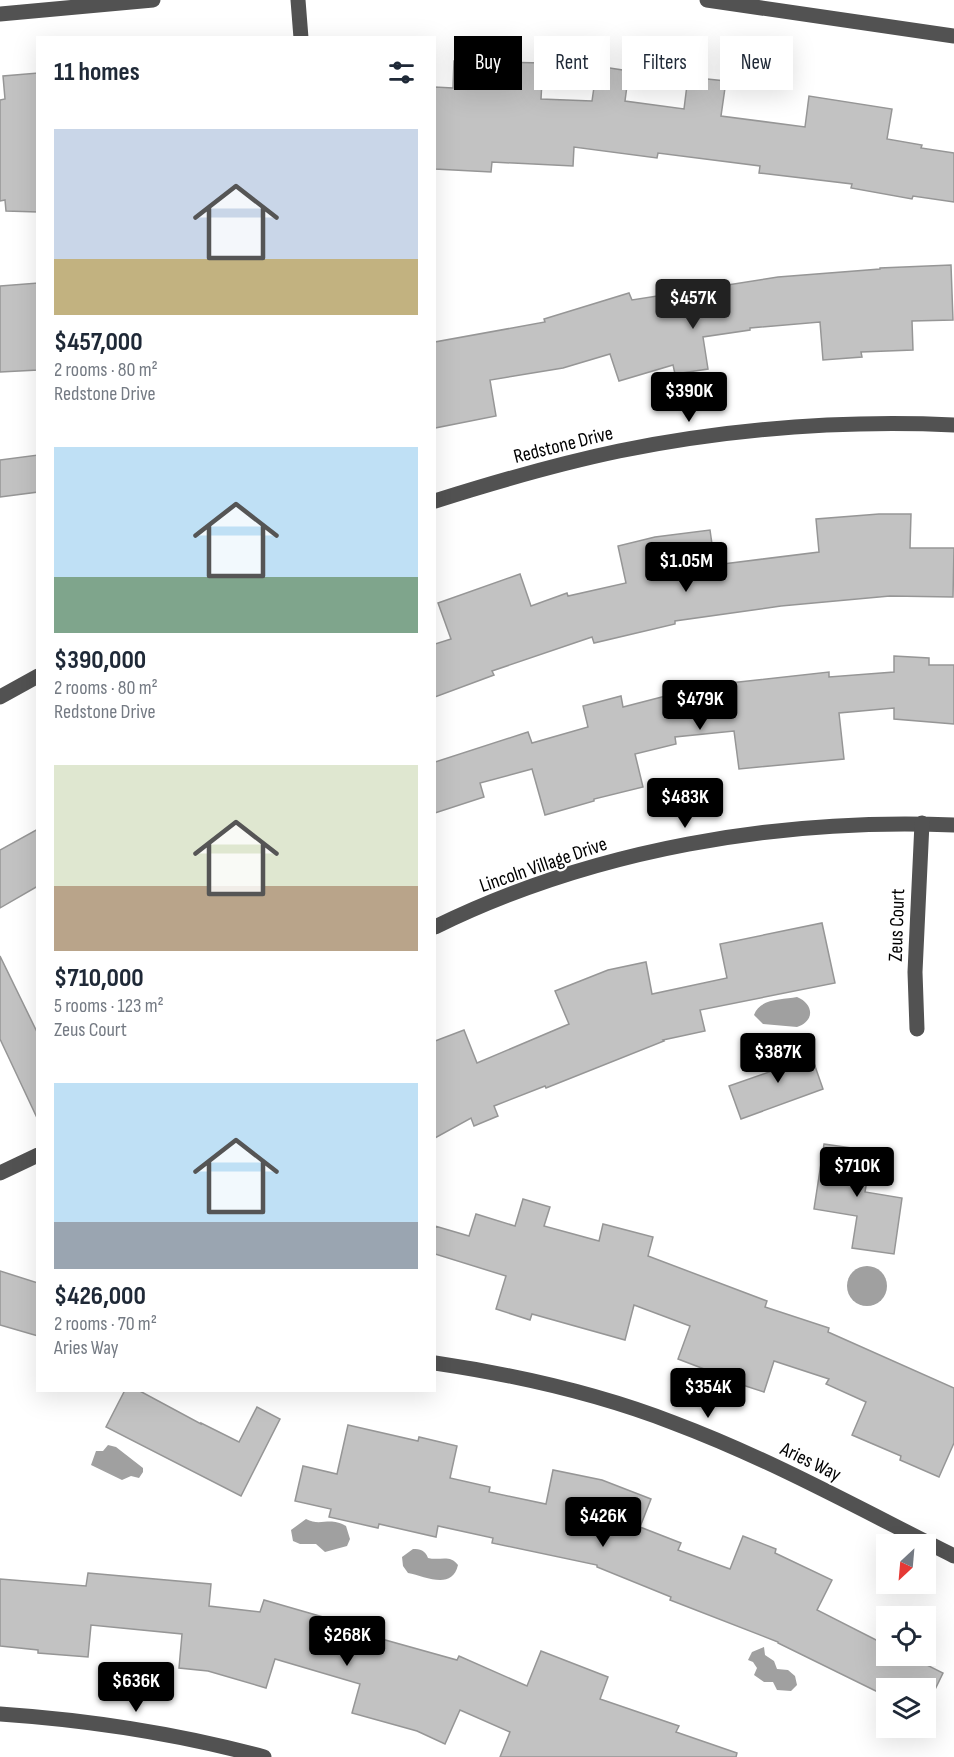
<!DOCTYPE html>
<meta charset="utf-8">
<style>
:root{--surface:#fff;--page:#f2f2f3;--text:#1f2937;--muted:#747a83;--accent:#000}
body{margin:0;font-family:"Sofia Sans Condensed",sans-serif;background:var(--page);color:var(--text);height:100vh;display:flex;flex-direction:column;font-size:22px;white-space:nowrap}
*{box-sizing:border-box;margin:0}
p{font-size:20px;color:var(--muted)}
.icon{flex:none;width:33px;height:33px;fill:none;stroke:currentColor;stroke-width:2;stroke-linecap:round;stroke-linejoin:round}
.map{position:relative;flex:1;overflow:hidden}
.sheet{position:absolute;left:36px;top:36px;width:400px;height:1356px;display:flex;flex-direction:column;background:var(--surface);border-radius:0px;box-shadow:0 6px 24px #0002}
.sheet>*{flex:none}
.hud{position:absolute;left:454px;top:36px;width:410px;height:54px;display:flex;gap:12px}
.needle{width:39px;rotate:206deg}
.buttons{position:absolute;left:876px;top:1534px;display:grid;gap:12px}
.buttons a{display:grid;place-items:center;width:60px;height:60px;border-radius:0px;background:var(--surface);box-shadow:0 6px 24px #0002;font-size:30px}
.price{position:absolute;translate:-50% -51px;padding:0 14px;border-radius:6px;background:var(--accent);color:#fff;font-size:20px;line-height:39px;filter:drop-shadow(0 2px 3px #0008)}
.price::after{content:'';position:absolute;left:50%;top:36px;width:18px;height:14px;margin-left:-9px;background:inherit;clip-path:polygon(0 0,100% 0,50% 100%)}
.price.selected{background:#222;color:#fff}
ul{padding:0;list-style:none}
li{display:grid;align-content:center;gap:12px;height:318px;padding:0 18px}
li span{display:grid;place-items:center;height:186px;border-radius:0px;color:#555}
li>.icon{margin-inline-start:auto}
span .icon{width:108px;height:108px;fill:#fffc;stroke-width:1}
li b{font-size:26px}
h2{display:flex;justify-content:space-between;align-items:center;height:72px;padding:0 18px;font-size:26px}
.pill{padding:0 21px;border-radius:0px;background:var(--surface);box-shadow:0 6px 24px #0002;font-size:21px;line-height:54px}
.pill.selected{background:var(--accent);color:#fff}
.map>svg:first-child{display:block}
.water{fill:#a0a0a0}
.building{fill:#c2c2c2;stroke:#969696;stroke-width:1.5}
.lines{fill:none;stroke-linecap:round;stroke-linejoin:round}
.minor{stroke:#525252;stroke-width:15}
.labels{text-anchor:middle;stroke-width:4.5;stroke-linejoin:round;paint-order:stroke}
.street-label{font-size:20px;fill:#000;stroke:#fff}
</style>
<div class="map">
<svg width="954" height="1757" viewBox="0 0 954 1757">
<rect width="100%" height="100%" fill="#fff"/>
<g class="water">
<path d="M797,997C814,1004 815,1021 797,1027L763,1024L754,1015C760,998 782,1000 797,997Z"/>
<circle cx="867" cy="1286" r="20"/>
<path d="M108,1445L116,1447L143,1468V1472L139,1478L131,1476L122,1480L91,1465L96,1451H103Z"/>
<path d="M306,1519C321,1527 329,1516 346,1526L350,1539L347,1546L325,1552L316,1544H300L293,1541L291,1530Z"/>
<path d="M413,1549C420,1549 425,1550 428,1558C440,1561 450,1554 458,1565C452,1591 425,1576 408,1573L403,1566L402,1557Z"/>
<path d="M764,1647L765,1655L774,1661L777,1669L788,1670L795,1676L797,1685L791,1691L777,1690L773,1682H764L754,1675L757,1668L753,1662L748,1660L752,1652Z"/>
</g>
<g class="building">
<path d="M454,61L543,63L541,99L592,101L597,66L629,71L625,101L684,109L688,77L726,81L721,116L805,127L809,96L892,109L887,139L922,145L921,148L954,153V202L913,196L912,199L851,188L852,184L759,173L760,166L658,153L657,158L574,147L573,166L492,162L491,172L435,169V87L453,88Z"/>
<path d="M38,73V212L6,211L5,200L0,201V100L5,99L3,76Z"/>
<path d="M951,265L953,320L912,321L913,350L861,352L862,357L823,360L820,322L750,328V330L703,337L708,369L675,374L673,365L619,381L610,354L563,368L490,380L496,416L435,428V342L545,322L544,319L629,293L632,300L778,277L880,269V268Z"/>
<path d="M38,283V370L0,372V286Z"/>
<path d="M38,455V492L0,497V460Z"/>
<path d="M879,514H911L910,548H954L953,597L890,596L781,606L675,621V624L594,643L592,637L492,671L494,675L435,697V644L451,639L438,603L520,574L531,606L567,593L568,596L626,583L618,546L655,537L710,530L715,565L819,552L816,519Z"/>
<path d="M894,656L929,658V665H954V724L894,719V708L839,713L844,759L739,769L734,731L675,737L676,744L635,754L643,787L594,799V801L545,815L532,769L480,783L484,797L435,813V762L528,732L532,743L588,727L583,706L621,696L623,707L685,691L684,688L829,672V677L894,672Z"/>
<path d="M38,829V886L0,908V850Z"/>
<path d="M822,923L835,983L700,1010L705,1031L663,1040L664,1041L546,1088L545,1086L494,1106L498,1116L474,1126L471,1118L435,1138V1041L464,1030L477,1063L569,1024L555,991L608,970L646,962L652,994L727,978L720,944Z"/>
<path d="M0,956L38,1034V1120L0,1039Z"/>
<path d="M808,1046L823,1089L741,1119L729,1086L772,1071L768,1060Z"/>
<path d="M824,1144L872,1151L865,1192L902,1198L894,1254L852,1248L857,1216L814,1209Z"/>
<path d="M523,1199L550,1207L544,1226L599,1241L603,1224L653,1237L648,1256L767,1301L765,1307L829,1328L828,1332L954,1388V1443L939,1477L900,1460L901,1456L852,1435L866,1402L826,1384L829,1379L774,1361L764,1392L724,1379L725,1377L678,1359L690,1326L634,1305L625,1340L532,1314L530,1320L496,1309L506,1276L435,1254V1226L469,1236L476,1214L515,1226Z"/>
<path d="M0,1271L38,1283V1336L0,1325Z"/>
<path d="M125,1390H138L201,1424V1423L239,1442L257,1407L280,1419L241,1496L106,1427Z"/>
<path d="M348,1425L418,1441L419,1437L457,1446L450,1478L490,1487L489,1492L546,1504L553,1470L602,1480L651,1499L640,1527L681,1543L678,1550L730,1569L743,1536L776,1549L775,1553L832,1580L817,1610L886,1645V1656H909L943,1673L926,1708V1689H886V1696L778,1643V1642L670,1600L671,1597L597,1567V1565L492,1543L493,1538L438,1526L436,1537L379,1524L378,1528L329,1517L331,1509L295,1501L303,1466L337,1474Z"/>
<path d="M88,1573L211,1584L209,1606L260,1612L264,1600L330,1619L328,1624L457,1660L459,1656L527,1686L541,1651L608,1677L600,1699L679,1726L676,1732L737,1753L736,1757H500L510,1732L460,1710L445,1744L417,1731L352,1713L360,1684L275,1659L266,1688L208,1671L179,1668L182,1634L91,1625L88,1657L38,1653V1650L0,1646V1579L86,1586Z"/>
</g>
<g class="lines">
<g class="minor">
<path d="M298,0L301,38"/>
<path d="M707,0L954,36"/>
<path d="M0,14L153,0"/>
<path d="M435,501C495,482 557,464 619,451C728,429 843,420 954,425"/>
<path d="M0,697L38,676"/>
<path d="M435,927C594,849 778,818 954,825"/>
<path d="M917,1029L915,972L922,823"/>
<path d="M0,1173L38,1155"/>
<path d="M435,1363C516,1375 597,1393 674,1423C770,1459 862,1510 954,1556"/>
<path d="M0,1714C88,1720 179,1734 264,1757"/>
</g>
</g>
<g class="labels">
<g class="street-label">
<text transform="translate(563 444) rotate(-14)" y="7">Redstone Drive</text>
<text transform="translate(543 864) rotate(-19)" y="7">Lincoln Village Drive</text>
<text transform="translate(896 925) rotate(-88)" y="7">Zeus Court</text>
<text transform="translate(811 1461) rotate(26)" y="7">Aries Way</text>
</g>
</g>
</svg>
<div class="buttons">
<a><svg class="needle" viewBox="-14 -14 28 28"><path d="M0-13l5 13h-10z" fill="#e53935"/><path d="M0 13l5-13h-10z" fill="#747a83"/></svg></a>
<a><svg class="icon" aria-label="locate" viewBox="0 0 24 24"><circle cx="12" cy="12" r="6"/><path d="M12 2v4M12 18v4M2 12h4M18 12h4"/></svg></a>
<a><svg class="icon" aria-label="layers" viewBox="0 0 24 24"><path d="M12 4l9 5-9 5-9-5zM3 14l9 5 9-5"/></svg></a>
</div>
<b class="price selected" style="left:693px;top:330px">$457K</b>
<b class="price" style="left:689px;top:423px">$390K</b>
<b class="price" style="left:686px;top:593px">$1.05M</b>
<b class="price" style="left:700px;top:731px">$479K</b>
<b class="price" style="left:685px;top:829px">$483K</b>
<b class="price" style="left:778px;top:1084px">$387K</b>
<b class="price" style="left:857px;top:1198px">$710K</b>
<b class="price" style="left:708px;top:1419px">$354K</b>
<b class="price" style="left:603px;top:1548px">$426K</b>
<b class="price" style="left:347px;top:1667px">$268K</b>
<b class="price" style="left:136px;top:1713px">$636K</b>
<div class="hud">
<a class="pill selected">Buy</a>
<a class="pill">Rent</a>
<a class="pill">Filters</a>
<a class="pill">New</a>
</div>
<section class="sheet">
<h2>11 homes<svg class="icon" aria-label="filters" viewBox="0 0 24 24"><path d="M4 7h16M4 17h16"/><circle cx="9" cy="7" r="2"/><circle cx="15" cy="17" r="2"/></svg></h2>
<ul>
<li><span style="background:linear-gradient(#c9d6e8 70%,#c2b280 0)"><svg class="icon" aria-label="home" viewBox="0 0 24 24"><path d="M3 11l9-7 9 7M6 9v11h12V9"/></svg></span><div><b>$457,000</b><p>2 rooms · 80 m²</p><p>Redstone Drive</p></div></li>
<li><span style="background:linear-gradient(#bfe0f5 70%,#7fa58c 0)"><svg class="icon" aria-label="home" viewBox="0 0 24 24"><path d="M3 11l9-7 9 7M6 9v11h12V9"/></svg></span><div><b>$390,000</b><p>2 rooms · 80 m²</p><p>Redstone Drive</p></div></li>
<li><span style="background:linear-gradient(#dfe7d0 65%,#b9a48a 0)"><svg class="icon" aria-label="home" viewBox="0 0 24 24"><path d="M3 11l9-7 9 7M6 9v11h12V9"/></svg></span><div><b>$710,000</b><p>5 rooms · 123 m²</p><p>Zeus Court</p></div></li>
<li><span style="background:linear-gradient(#bfe0f5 75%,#9aa5b1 0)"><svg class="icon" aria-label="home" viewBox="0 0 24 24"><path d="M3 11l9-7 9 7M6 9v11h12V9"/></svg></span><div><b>$426,000</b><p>2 rooms · 70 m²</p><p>Aries Way</p></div></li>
</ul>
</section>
</div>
